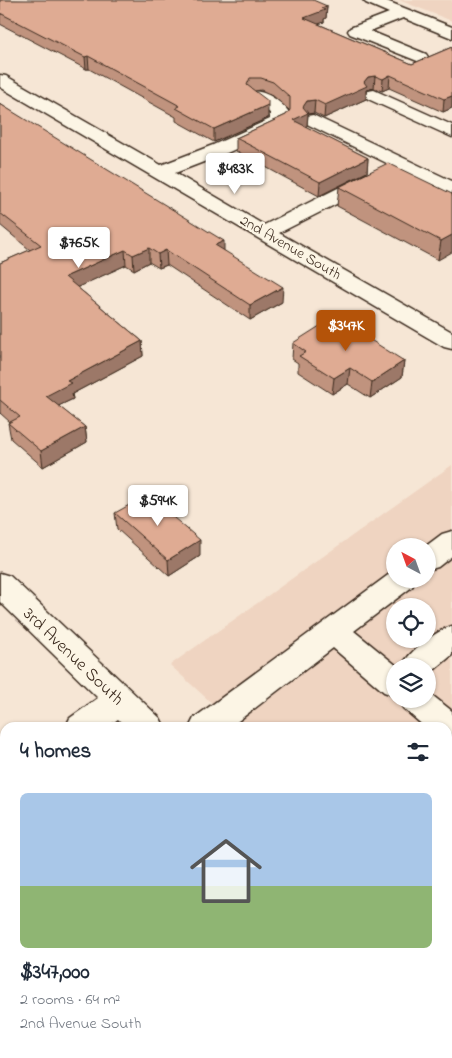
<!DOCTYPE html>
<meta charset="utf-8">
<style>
:root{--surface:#fff;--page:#f2f2f3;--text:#1f2937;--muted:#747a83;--line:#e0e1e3;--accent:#b45309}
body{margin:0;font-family:"Indie Flower",sans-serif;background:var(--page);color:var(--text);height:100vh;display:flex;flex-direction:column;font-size:19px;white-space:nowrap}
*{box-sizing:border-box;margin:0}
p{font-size:16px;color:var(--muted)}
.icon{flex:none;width:28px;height:28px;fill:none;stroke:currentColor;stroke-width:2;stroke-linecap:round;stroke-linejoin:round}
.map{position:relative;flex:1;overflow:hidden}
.details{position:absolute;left:0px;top:722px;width:452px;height:336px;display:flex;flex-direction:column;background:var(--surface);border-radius:15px 15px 0 0;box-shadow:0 1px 4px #0004}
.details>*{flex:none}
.needle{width:32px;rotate:319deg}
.fabs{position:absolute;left:386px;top:538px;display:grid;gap:10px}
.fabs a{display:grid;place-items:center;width:50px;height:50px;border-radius:50%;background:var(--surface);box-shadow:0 1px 4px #0004;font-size:25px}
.price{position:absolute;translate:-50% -42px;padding:0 11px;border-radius:5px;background:#fff;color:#222;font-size:16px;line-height:32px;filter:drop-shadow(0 1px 2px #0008)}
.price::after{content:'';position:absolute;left:50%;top:30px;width:15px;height:11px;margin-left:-8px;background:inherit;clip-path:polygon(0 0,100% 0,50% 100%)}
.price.selected{background:var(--accent);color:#fff}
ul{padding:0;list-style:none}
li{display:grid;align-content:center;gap:10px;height:265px;padding:0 20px}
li+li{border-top:1px solid var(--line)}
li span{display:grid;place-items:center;height:155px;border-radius:8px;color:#555}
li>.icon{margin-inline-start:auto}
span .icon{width:90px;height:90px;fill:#fffc;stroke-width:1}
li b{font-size:21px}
h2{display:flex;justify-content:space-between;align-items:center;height:60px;padding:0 20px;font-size:21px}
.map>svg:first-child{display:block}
.built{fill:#efd4c1;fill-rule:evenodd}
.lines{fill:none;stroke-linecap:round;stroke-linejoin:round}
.minor-casing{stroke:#3b2a1e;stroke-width:3}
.minor{fill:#fcf5e5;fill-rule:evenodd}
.wall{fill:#c0937e;stroke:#3b2a1e}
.shaded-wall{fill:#9c7867;stroke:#3b2a1e}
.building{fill:#dfab93;stroke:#3b2a1e}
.labels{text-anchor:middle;stroke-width:5;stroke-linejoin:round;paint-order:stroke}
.far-street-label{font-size:15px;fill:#3b2a1e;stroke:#fcf5e5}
.street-label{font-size:18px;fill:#3b2a1e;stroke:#fcf5e5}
</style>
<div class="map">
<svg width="452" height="1058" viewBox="0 0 452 1058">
<rect width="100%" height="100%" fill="#f6e6d5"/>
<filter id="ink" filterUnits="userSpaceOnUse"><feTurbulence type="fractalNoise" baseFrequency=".02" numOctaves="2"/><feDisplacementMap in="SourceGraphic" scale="10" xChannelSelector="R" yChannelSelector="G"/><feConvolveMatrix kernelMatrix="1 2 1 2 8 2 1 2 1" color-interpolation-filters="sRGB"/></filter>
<g filter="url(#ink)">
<g class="built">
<path d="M399,0H452V21Z"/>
<path d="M452,465V923L448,919V728L238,727L170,665ZM395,546H428V579H395ZM395,606H428V639H395ZM395,666H428V699H395Z"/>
</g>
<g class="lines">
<defs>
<g id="minor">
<path d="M363,0H384L452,27V38L403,18L370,31L426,54L428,57L426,60L420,62L350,34L348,31L350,28L389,13L366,3Z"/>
<path d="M0,75L6,76L161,165L213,145L270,119V113L248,96L251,92C263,89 281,101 288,111V122L285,126L227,153L175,173L264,225L364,175L371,173L378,175L381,179L378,183L279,233L452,332V349L444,347L0,87Z"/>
<path d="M374,90L452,125V137L368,99L365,95L368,91Z"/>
<path d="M313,115L452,181V195L307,124L304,120L307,116Z"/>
<path d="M452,531V556L438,567L428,570L426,546L442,534Z"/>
<path d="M395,570V579H416L412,587L354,631L397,666H395V696L384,692L333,648L229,728H189L194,718Z"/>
<path d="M0,573L10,576L160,718L165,728H127L118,719L106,728H65L70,718L98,698L0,602Z"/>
<path d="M452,626V655L428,675V666H402C409,651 436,631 452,626Z"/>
<path d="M428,692L452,711V744L448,742V728H426L403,708L398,699H428Z"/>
<path d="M5,767V798L0,800V769Z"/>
<path d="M448,997L452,999V1042L448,1040Z"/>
<path d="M102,1054H144L142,1058H100Z"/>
<path d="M231,1054H272L274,1058H233Z"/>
</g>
</defs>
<use href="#minor" class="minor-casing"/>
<use href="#minor" class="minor"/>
</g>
<g class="wall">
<path d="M0,0L327,6L326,18L324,19V22L318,24L412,64L452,47V108L443,112L389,88L382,91L374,88L366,90V99L324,118L314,113L308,114L307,126L306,127L368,158L367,172L319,196L236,151V138L286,115L289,111V110L272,95L261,90L255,91L268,118L214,142L176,121V117L89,69H86L0,24Z"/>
<path d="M0,104L224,251L282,302L250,320L167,265L159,268L149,262L134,270L126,265L77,287L142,341L143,356L72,394L73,399L58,406L85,427L87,442L43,467L11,439L8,423L10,422L0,413V263L30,250L0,225Z"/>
<path d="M339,187L452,194L438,260L337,206Z"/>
<path d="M293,343L404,361L402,377L370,398L348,384L332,394L298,372V363L292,359Z"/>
<path d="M115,513L200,556L169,576L117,529Z"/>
</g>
<g class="shaded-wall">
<path d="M327,6L326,18L324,19V22L303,30L304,18L321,8Z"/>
<path d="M88,56L89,69H86L85,57Z"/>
<path d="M390,75L389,88L382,91L383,79Z"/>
<path d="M375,76L374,88L366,90V99L324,118L325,105L364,82L368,77Z"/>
<path d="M452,96V108L443,112L444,99Z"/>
<path d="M315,100L314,113L308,114L307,126L292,133L293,120L307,101Z"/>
<path d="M268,105V118L214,142V129Z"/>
<path d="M368,158L367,172L319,196L320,182Z"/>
<path d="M452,235V252L438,260L441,241Z"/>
<path d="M224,241V256L215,245Z"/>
<path d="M149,248V262L134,270L133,255Z"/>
<path d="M125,250L126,265L67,292L65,277Z"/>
<path d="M166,250L167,265L159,268L158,254Z"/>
<path d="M283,287L282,302L250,320V305Z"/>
<path d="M142,341L143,356L72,394L73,399L48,411L46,396L67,381Z"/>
<path d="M404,361L402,377L370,398L372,382Z"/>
<path d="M350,368L348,384L332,394L334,378Z"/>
<path d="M85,427L87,442L43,467L41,451Z"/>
<path d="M200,540V556L169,576L168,560Z"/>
<path d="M5,999V1021L0,1025V1003Z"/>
</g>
<g class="building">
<path d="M0,0H313L327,6L321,8L325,10L304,18L412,64L452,47V96L444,99L390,75L383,79L375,76L368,77L364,82L367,86L325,105L315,100L307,101L303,107L308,113L293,120L368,158L320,182L236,138L286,115L290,110V97L273,82L261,78H250L247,85L268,101V105L214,129L176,108L180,106L88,56L85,57L0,13Z"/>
<path d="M0,104L224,241L215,245L283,287L250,305L166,250L158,254L149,248L133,255L125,250L65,277L142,341L67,381L71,383L46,396L85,427L41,451L8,423L20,417L0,400V263L41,245L0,213Z"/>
<path d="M388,163L452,194V235L441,241L339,187Z"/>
<path d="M334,317L404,361L372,382L350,368L334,378L299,356L306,352L293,343Z"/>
<path d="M147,495L200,540L168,560L115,513Z"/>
<path d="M5,792V999L0,1003V795Z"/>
</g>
</g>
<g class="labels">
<g class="far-street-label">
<text transform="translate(291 247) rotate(30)" y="5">2nd Avenue South</text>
</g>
<g class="street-label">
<text transform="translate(74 656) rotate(44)" y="6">3rd Avenue South</text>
</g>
</g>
</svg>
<div class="fabs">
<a><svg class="needle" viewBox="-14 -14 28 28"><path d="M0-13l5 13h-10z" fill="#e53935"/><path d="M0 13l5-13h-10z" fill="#747a83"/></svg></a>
<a><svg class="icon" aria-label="locate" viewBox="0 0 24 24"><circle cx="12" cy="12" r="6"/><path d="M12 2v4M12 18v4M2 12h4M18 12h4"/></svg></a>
<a><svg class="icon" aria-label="layers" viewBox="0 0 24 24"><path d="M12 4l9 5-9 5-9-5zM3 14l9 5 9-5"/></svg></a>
</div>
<b class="price" style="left:235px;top:195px">$483K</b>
<b class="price" style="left:79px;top:269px">$765K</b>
<b class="price selected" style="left:346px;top:352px">$347K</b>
<b class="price" style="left:158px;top:527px">$594K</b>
<section class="details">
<h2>4 homes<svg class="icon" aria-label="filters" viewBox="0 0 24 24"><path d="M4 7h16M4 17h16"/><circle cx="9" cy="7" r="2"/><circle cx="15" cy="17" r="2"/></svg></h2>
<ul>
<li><span style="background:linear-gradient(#a9c7e8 60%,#8fb573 0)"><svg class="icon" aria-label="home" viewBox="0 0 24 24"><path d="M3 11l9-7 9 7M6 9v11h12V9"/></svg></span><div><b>$347,000</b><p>2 rooms · 64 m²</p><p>2nd Avenue South</p></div></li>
</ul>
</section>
</div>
